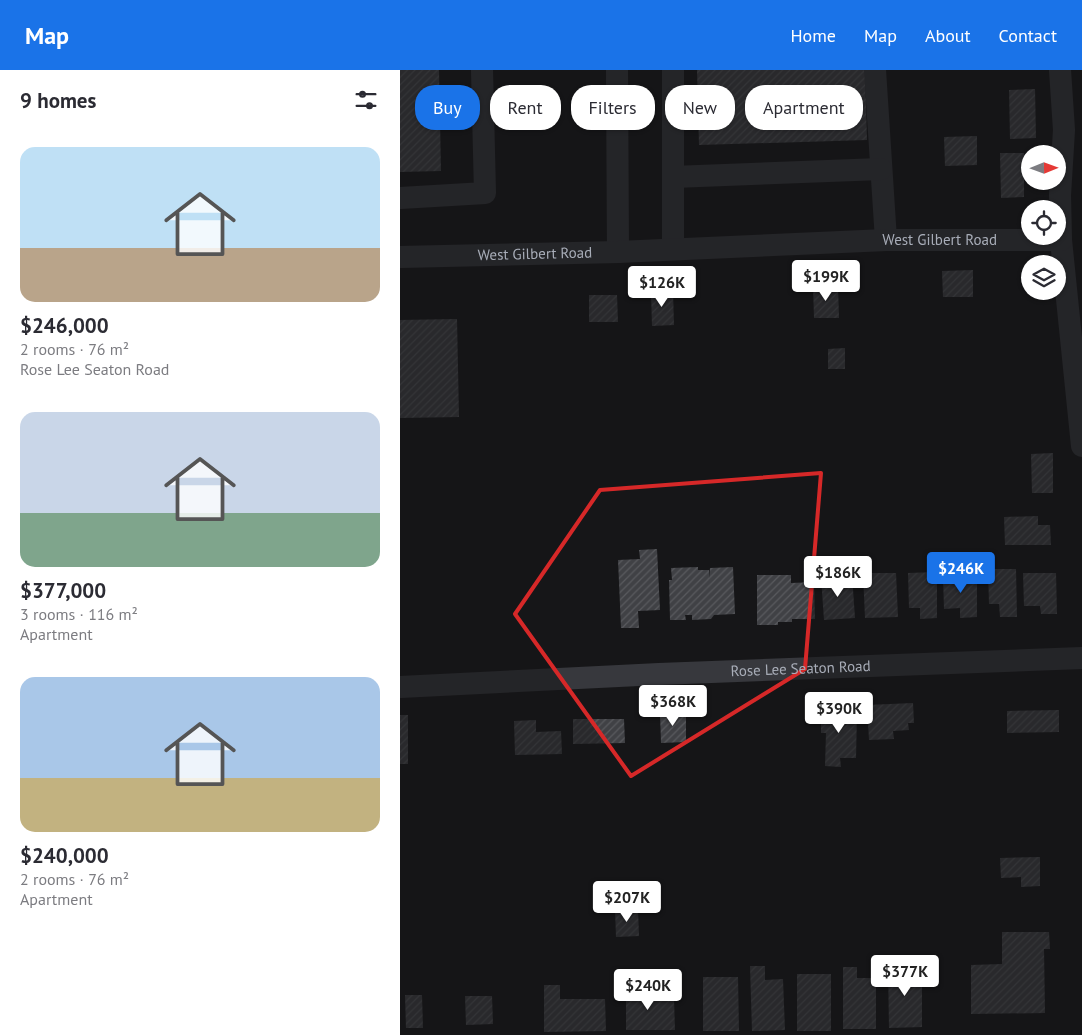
<!DOCTYPE html>
<meta charset="utf-8">
<style>
:root{--surface:#fff;--page:#f7f7f7;--text:#2b2b33;--muted:#7c7c81;--accent:#1a73e8}
body{margin:0;font-family:"PT Sans",sans-serif;background:var(--page);color:var(--text);height:100vh;display:flex;flex-direction:column;font-size:19px;white-space:nowrap}
*{box-sizing:border-box;margin:0}
p{font-size:16px;color:var(--muted)}
.icon{flex:none;width:28px;height:28px;fill:none;stroke:currentColor;stroke-width:2;stroke-linecap:round;stroke-linejoin:round}
.map{position:relative;flex:1;overflow:hidden}
.sheet{display:flex;flex-direction:column;background:var(--surface);width:400px}
.sheet>*{flex:none}
.top-card{position:absolute;left:15px;top:15px;width:475px;height:45px;display:flex;gap:10px}
.needle{width:32px;rotate:89deg}
.buttons{position:absolute;left:621px;top:75px;display:grid;gap:10px}
.buttons a{display:grid;place-items:center;width:45px;height:45px;border-radius:50%;background:var(--surface);box-shadow:0 1px 4px #0004;font-size:25px}
.price{position:absolute;translate:-50% -42px;padding:0 11px;border-radius:5px;background:#fff;color:#222;font-size:16px;line-height:32px;filter:drop-shadow(0 1px 2px #0008)}
.price::after{content:'';position:absolute;left:50%;top:30px;width:15px;height:11px;margin-left:-8px;background:inherit;clip-path:polygon(0 0,100% 0,50% 100%)}
.price.selected{background:var(--accent);color:#fff}
ul{padding:0;list-style:none}
li{display:grid;align-content:center;gap:10px;height:265px;padding:0 20px}
li span{display:grid;place-items:center;height:155px;border-radius:15px;color:#555}
li>.icon{margin-inline-start:auto}
span .icon{width:90px;height:90px;fill:#fffc;stroke-width:1}
li b{font-size:21px}
h2{display:flex;justify-content:space-between;align-items:center;height:60px;padding:0 20px;font-size:21px}
.chip{padding:0 18px;border-radius:20px;background:var(--surface);box-shadow:0 1px 4px #0004;font-size:18px;line-height:45px}
.chip.selected{background:var(--accent);color:#fff}
header{display:flex;align-items:center;gap:30px;box-sizing:border-box;height:70px;padding:0 25px;background:var(--accent);color:#fff}
header strong{font-size:24px}
nav{display:flex;gap:28px;margin-inline-start:auto;font-size:18px}
main{display:flex;flex:1;min-height:0}
.map>svg:first-child{display:block}
.building{fill:url(#building-hatch)}
.lines{fill:none;stroke-linecap:round;stroke-linejoin:round}
.minor{stroke:#37383d;stroke-width:22}
.marked{fill:none;stroke:#d62828;stroke-width:4;stroke-linejoin:round}
.labels{text-anchor:middle;stroke-width:5;stroke-linejoin:round;paint-order:stroke}
.street-label{font-size:15px;fill:#a8adb8;stroke:#111113}
</style>
<header>
<strong>Map</strong>
<nav><a>Home</a><a>Map</a><a>About</a><a>Contact</a></nav>
</header>
<main>
<section class="sheet">
<h2>9 homes<svg class="icon" aria-label="filters" viewBox="0 0 24 24"><path d="M4 7h16M4 17h16"/><circle cx="9" cy="7" r="2"/><circle cx="15" cy="17" r="2"/></svg></h2>
<ul>
<li><span style="background:linear-gradient(#bfe0f5 65%,#b9a48a 0)"><svg class="icon" aria-label="home" viewBox="0 0 24 24"><path d="M3 11l9-7 9 7M6 9v11h12V9"/></svg></span><div><b>$246,000</b><p>2 rooms · 76 m²</p><p>Rose Lee Seaton Road</p></div></li>
<li><span style="background:linear-gradient(#c9d6e8 65%,#7fa58c 0)"><svg class="icon" aria-label="home" viewBox="0 0 24 24"><path d="M3 11l9-7 9 7M6 9v11h12V9"/></svg></span><div><b>$377,000</b><p>3 rooms · 116 m²</p><p>Apartment</p></div></li>
<li><span style="background:linear-gradient(#a9c7e8 65%,#c2b280 0)"><svg class="icon" aria-label="home" viewBox="0 0 24 24"><path d="M3 11l9-7 9 7M6 9v11h12V9"/></svg></span><div><b>$240,000</b><p>2 rooms · 76 m²</p><p>Apartment</p></div></li>
</ul>
</section>
<div class="map">
<svg width="682" height="965" viewBox="0 0 682 965">
<defs>
<pattern id="building-hatch" width="6" height="6" patternUnits="userSpaceOnUse" patternTransform="scale(1.25)"><rect width="6" height="6" fill="#404145"/><path d="M-1 1l2-2M0 6l6-6M5 7l2-2" fill="none" stroke="#595a5e"/></pattern>
</defs>
<rect width="100%" height="100%" fill="#161618"/>
<g class="building">
<path d="M0,0H39L41,101L0,102Z"/>
<path d="M297,0H465L467,70L299,75Z"/>
<path d="M635,19L636,68L610,69L609,20Z"/>
<path d="M577,66V95L545,96L544,67Z"/>
<path d="M600,83H624V127L601,128Z"/>
<path d="M573,200V227H543L542,201Z"/>
<path d="M413,216H438L439,248H414Z"/>
<path d="M273,221L274,255L252,256L251,222Z"/>
<path d="M189,225H217L218,252H189Z"/>
<path d="M57,249L59,347L0,348V250Z"/>
<path d="M445,278V299H428V279Z"/>
<path d="M653,383V423H632L631,384Z"/>
<path d="M638,446V455H650L651,475H605L604,447Z"/>
<path d="M257,479L260,540L238,541L239,558H221L218,490L240,489L239,480Z"/>
<path d="M298,497V500H309V508L310,498L333,497L335,544L314,545L311,549L292,550V545H285L286,550H270L269,510H272L271,498Z"/>
<path d="M588,499H616L617,547H600L599,534H589Z"/>
<path d="M537,502V548L520,549V538H509L508,503Z"/>
<path d="M463,503H496L498,547L465,548Z"/>
<path d="M623,503H656L657,544H641L640,536H624Z"/>
<path d="M357,505H391V513L414,512L415,549H392V552H378V555H357Z"/>
<path d="M452,505L455,548L424,550L421,507Z"/>
<path d="M577,505V547L560,548V538L544,539L543,506Z"/>
<path d="M421,633L442,634V642L457,643L456,688H440L441,697L425,696L426,663H421Z"/>
<path d="M513,633L514,653H508L509,660L493,661L494,669L469,670L467,635Z"/>
<path d="M659,640V662L607,663V641Z"/>
<path d="M286,642V672L261,673L260,643Z"/>
<rect x="0" y="645" width="8" height="49"/>
<path d="M173,649H224L225,673L173,674Z"/>
<path d="M136,650V662L161,661L162,684L115,685L114,651Z"/>
<path d="M640,787V816L621,817V807L601,808L600,788Z"/>
<path d="M215,839H238L239,866L216,867Z"/>
<path d="M602,862H649L650,879H644L645,943L571,944V895L602,894Z"/>
<path d="M350,896H365V910L383,909L385,960L352,961Z"/>
<path d="M488,896H522V957L489,958Z"/>
<path d="M443,897H457V908H476V959H443Z"/>
<rect x="397" y="904" width="34" height="57"/>
<path d="M303,907H338L339,961H303Z"/>
<path d="M144,915H160V929H205L206,961L144,962Z"/>
<path d="M226,915H249V929H274L275,960H226Z"/>
<path d="M5,925H22L23,958H6Z"/>
<path d="M65,926H92L93,954L66,955Z"/>
</g>
<g class="lines">
<g class="minor">
<path d="M217,0L218,182"/>
<path d="M475,0L486,170"/>
<path d="M660,0L664,60L660,125L661,170L682,376"/>
<path d="M273,107L481,99"/>
<path d="M0,128L85,123L82,0"/>
<path d="M273,179V0"/>
<path id="s1" d="M0,187L218,182L486,170H661"/>
<path id="s2" d="M0,617L259,604L682,588"/>
</g>
</g>
<path d="M0 0H682V965H0ZM421,403L405,599L231,706L115,544L200,420Z" fill="#161618" fill-opacity=".55" fill-rule="evenodd"/>
<path class="marked" d="M421,403L405,599L231,706L115,544L200,420Z"/>
<g class="labels">
<g class="street-label">
<text dy="5" stroke="none"><textPath href="#s1" startOffset="540">West Gilbert Road</textPath></text>
<text dy="5" stroke="none"><textPath href="#s1" startOffset="135">West Gilbert Road</textPath></text>
<text dy="5" stroke="none"><textPath href="#s2" startOffset="401">Rose Lee Seaton Road</textPath></text>
</g>
</g>
</svg>
<div class="buttons">
<a><svg class="needle" viewBox="-14 -14 28 28"><path d="M0-13l5 13h-10z" fill="#e53935"/><path d="M0 13l5-13h-10z" fill="#7c7c81"/></svg></a>
<a><svg class="icon" aria-label="locate" viewBox="0 0 24 24"><circle cx="12" cy="12" r="6"/><path d="M12 2v4M12 18v4M2 12h4M18 12h4"/></svg></a>
<a><svg class="icon" aria-label="layers" viewBox="0 0 24 24"><path d="M12 4l9 5-9 5-9-5zM3 14l9 5 9-5"/></svg></a>
</div>
<b class="price" style="left:426px;top:232px">$199K</b>
<b class="price" style="left:262px;top:238px">$126K</b>
<b class="price selected" style="left:561px;top:524px">$246K</b>
<b class="price" style="left:438px;top:528px">$186K</b>
<b class="price" style="left:273px;top:657px">$368K</b>
<b class="price" style="left:439px;top:664px">$390K</b>
<b class="price" style="left:227px;top:853px">$207K</b>
<b class="price" style="left:505px;top:927px">$377K</b>
<b class="price" style="left:248px;top:941px">$240K</b>
<div class="top-card">
<a class="chip selected">Buy</a>
<a class="chip">Rent</a>
<a class="chip">Filters</a>
<a class="chip">New</a>
<a class="chip">Apartment</a>
</div>
</div>
</main>
